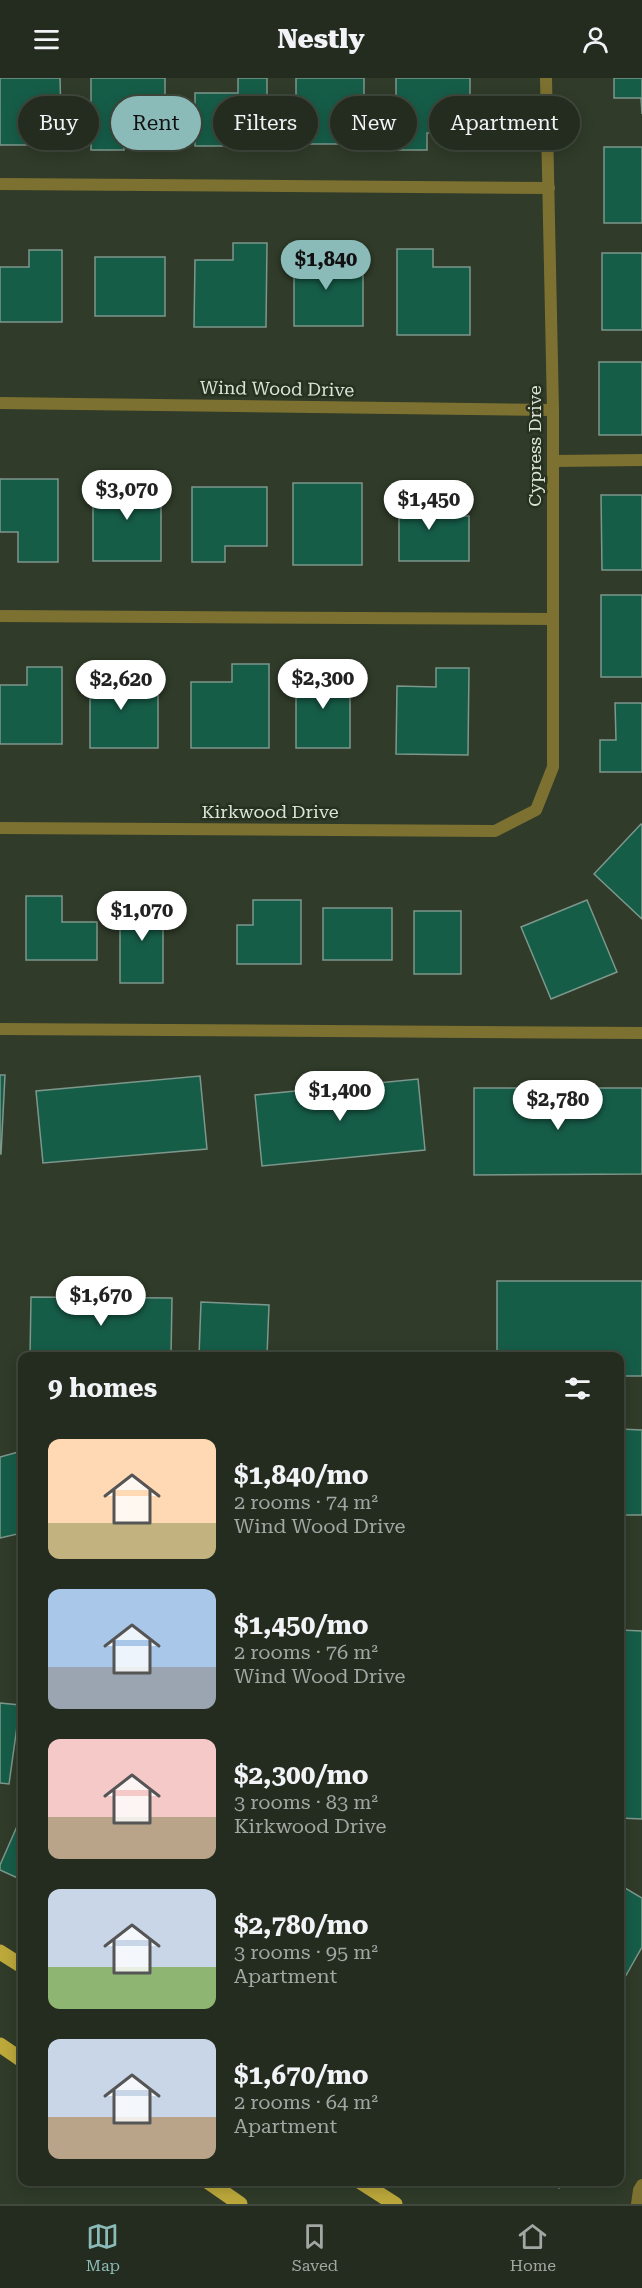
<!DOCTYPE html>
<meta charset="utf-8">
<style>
:root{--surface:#242c1f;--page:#30382c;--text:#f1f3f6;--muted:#a3a7a4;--line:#41483d;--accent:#8bbbb9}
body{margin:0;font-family:"Roboto Serif",serif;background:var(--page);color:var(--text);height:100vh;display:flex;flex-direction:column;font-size:22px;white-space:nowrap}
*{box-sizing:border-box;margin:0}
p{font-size:20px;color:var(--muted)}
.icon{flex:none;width:33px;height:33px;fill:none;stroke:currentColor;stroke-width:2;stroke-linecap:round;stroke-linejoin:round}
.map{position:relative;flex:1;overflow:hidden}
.drawer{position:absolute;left:18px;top:1274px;width:606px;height:834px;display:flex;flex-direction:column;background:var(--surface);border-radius:12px;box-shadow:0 3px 15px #0003,0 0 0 2px var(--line)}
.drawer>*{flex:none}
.banner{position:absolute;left:18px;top:18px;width:606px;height:54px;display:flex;gap:12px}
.price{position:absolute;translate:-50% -51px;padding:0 14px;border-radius:21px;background:#fff;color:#222;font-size:20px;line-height:39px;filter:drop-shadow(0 2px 3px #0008)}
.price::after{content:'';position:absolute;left:50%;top:36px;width:18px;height:14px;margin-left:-9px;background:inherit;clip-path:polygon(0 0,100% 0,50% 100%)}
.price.on{background:var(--accent);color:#111}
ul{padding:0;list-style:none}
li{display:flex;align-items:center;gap:18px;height:150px;padding:0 30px}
li span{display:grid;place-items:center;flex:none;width:168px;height:120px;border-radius:12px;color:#555}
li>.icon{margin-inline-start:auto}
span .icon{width:72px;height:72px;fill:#fffc;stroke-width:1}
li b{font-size:26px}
h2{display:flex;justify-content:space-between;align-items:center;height:72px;padding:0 30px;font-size:26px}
.chip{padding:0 21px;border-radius:27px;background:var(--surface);box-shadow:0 3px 15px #0003,0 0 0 2px var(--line);font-size:21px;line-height:54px}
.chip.on{background:var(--accent);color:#111}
header{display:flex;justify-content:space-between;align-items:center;height:78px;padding:0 30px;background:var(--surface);font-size:27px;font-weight:800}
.tabs{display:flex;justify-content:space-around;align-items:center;height:84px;border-top:2px solid var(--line);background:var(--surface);font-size:16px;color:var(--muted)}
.tabs a{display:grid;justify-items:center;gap:3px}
.tabs .on{color:var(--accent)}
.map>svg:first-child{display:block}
.building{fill:#165d48;stroke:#7d978c;stroke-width:1.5}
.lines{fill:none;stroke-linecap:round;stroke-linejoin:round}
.service{stroke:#7d7131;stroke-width:12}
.minor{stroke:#7d7131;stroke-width:12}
.primary{stroke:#bca83b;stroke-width:15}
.labels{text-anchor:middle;stroke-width:5;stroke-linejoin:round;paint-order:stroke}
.street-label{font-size:18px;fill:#dce3d8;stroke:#26311f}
</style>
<header><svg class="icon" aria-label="menu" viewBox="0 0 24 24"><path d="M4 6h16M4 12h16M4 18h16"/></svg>Nestly<svg class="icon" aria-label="person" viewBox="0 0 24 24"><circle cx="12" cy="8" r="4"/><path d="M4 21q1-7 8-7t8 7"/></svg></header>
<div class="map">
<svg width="642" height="2126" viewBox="0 0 642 2126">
<rect width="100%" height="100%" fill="#303b29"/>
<g class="building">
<path d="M0,0H60L61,38L31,39V67H0Z"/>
<path d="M91,0H165V49H124V72H91Z"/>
<path d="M238,0H267V68H195V15H238Z"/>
<rect x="296" y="0" width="68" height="66"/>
<path d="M396,0H470V55H427V72H396Z"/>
<path d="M614,0H642V36L641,20H614Z"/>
<rect x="604" y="69" width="38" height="76"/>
<path d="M233,165H267L266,249H194L195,182H233Z"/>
<path d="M294,169H328V191H363V248H294Z"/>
<path d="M397,171H433V189H470V257H397Z"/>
<path d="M29,172H62V244H0V189H29Z"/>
<rect x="602" y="175" width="40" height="77"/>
<rect x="95" y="179" width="70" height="59"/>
<rect x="599" y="284" width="43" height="73"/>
<path d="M0,401H58V484H18V454H0Z"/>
<rect x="93" y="404" width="68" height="79"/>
<rect x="293" y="405" width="69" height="82"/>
<path d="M399,407H426V438H469V483H399Z"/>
<path d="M192,409H267V468H225V484H192Z"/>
<path d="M601,417H642V492H602Z"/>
<rect x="601" y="517" width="41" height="82"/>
<path d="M232,586H269V670H191V604H232Z"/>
<path d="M90,587H131V617H158V670H90Z"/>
<path d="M27,589H62V666H0V607H27Z"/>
<path d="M436,590H469L468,677L396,676L397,608L436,609Z"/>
<rect x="296" y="594" width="54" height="76"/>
<path d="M615,625H642V694H600V662H616Z"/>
<path d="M641,746L642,747V841L594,796Z"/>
<path d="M26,818H62V844H97V882H26Z"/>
<rect x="120" y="822" width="43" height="83"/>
<path d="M253,822H301V886H237V847H253Z"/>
<path d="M587,822L617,894L551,921L521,849Z"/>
<rect x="323" y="830" width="69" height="52"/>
<rect x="414" y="833" width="47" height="63"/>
<path d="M0,997H5L1,1076H0Z"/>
<path d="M200,998L207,1071L43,1085L36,1013Z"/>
<path d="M418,1001L425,1072L262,1088L255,1017Z"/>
<path d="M474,1010H642V1096L474,1097Z"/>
<path d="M497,1203H642V1298H620V1278H497Z"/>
<path d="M31,1219L172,1220L171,1278H30Z"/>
<path d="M201,1224L269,1227L267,1278H199Z"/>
<path d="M620,1351L642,1352V1437H620Z"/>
<path d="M22,1373V1455L0,1460V1379Z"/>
<path d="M620,1552L642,1553V1741L620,1740Z"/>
<path d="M0,1625L20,1627L9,1706L0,1705Z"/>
<path d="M22,1737V1802L0,1792V1787Z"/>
<path d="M620,1807L642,1820V1869L620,1908Z"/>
<path d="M547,2103H563L559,2110Z"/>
</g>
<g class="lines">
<g class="service">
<path d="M0,106L549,110"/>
<path d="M553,383L642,382"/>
<path d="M0,538L553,541"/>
<path d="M0,951L642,955"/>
<path d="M637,2126L639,2112L642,2107"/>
</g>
<g class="minor">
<path d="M0,325L553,332"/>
<path d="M0,750L495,753L536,732L553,689V332L546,0"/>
</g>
<g class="primary">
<path d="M0,1874L22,1888"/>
<path d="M0,1967L22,1982"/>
<path d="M207,2103L240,2126"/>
<path d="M359,2103L395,2126"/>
</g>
</g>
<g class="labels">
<g class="street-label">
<text transform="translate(277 311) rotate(1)" y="6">Wind Wood Drive</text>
<text transform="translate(535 368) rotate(-90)" y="6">Cypress Drive</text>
<text x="270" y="740">Kirkwood Drive</text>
</g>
</g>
</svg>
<b class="price on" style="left:326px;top:213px">$1,840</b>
<b class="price" style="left:127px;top:443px">$3,070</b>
<b class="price" style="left:429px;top:453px">$1,450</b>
<b class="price" style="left:323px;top:632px">$2,300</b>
<b class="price" style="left:121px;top:633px">$2,620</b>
<b class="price" style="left:142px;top:864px">$1,070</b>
<b class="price" style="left:340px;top:1044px">$1,400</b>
<b class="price" style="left:558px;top:1053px">$2,780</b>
<b class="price" style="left:101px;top:1249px">$1,670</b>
<div class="banner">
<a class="chip">Buy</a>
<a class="chip on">Rent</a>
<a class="chip">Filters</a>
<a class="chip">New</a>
<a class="chip">Apartment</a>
</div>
<section class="drawer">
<h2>9 homes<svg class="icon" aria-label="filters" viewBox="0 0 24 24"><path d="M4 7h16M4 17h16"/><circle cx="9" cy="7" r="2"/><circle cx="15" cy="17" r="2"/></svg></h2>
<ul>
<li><span style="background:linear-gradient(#ffd9b3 70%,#c2b280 0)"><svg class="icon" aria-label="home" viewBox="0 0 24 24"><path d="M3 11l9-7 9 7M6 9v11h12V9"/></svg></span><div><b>$1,840/mo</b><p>2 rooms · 74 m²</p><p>Wind Wood Drive</p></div></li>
<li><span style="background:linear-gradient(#a9c7e8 65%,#9aa5b1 0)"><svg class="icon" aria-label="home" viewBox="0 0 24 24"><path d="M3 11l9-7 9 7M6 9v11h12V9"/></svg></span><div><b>$1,450/mo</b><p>2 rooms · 76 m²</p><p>Wind Wood Drive</p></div></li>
<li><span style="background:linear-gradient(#f6c9c9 65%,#b9a48a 0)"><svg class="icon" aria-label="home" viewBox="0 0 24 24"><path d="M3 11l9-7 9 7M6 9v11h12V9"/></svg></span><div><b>$2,300/mo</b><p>3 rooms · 83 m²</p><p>Kirkwood Drive</p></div></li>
<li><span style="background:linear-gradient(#c9d6e8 65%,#8fb573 0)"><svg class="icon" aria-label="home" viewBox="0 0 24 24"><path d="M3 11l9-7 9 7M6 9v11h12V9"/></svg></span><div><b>$2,780/mo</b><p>3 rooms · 95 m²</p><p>Apartment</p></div></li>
<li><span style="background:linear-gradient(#c9d6e8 65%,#b9a48a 0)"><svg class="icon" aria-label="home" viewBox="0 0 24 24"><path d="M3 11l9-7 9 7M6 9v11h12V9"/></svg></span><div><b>$1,670/mo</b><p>2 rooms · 64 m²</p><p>Apartment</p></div></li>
</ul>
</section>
</div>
<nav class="tabs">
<a class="on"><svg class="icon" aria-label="map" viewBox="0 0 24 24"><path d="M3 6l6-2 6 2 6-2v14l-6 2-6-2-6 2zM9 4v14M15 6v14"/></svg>Map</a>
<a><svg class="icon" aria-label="saved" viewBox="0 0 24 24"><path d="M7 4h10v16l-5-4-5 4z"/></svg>Saved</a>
<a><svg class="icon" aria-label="home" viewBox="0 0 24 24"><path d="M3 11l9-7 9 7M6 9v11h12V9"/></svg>Home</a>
</nav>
